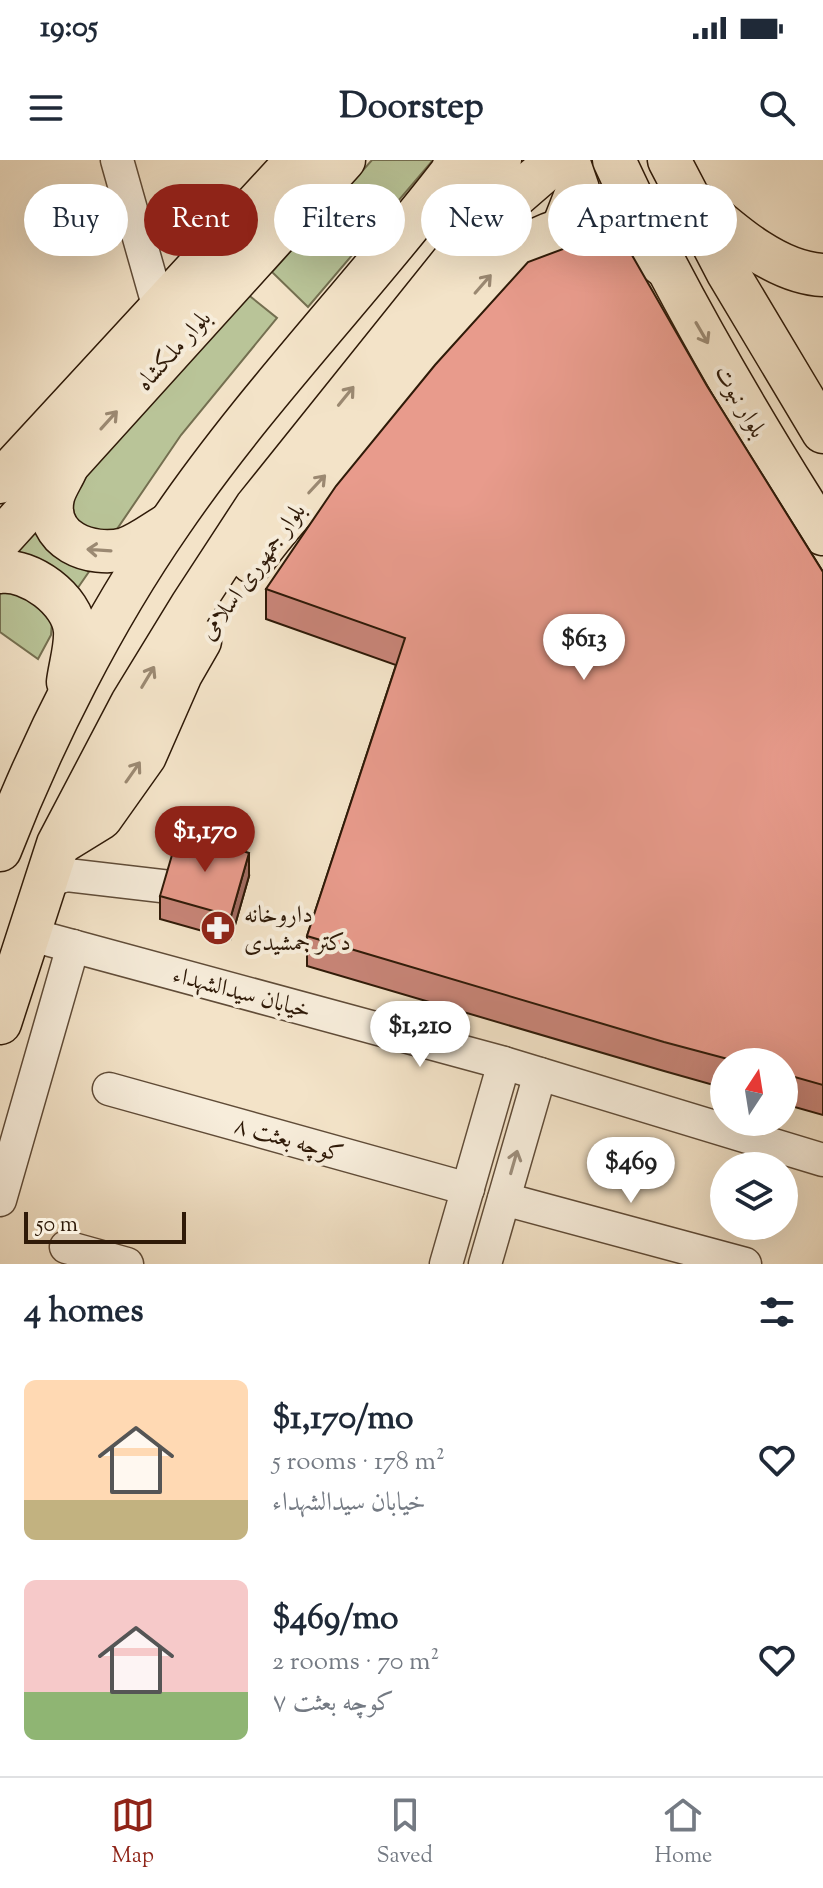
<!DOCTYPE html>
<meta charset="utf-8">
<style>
:root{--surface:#fff;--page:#f2f2f3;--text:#1f2937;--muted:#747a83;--line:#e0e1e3;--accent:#8f2418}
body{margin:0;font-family:"Sorts Mill Goudy",Amiri,serif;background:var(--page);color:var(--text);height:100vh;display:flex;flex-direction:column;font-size:30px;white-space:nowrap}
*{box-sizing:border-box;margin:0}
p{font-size:26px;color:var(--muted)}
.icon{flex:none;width:44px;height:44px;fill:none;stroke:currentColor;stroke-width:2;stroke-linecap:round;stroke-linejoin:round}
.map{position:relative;height:1104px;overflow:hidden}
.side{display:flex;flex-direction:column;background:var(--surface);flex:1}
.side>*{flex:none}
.hud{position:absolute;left:24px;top:24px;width:776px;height:72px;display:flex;gap:16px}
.needle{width:52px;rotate:12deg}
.fabs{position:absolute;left:710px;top:888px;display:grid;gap:16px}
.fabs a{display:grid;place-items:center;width:88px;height:88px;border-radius:50%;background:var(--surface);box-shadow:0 8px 32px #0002;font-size:40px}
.scale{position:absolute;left:24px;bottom:20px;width:162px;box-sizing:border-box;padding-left:8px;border:4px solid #2f1a08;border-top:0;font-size:22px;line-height:28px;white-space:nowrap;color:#2f1a08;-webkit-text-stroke:6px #f7eddb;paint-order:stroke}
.price{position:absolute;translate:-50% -68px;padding:0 18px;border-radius:28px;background:#fff;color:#222;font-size:26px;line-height:52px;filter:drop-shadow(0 2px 4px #0008)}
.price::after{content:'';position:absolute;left:50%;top:48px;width:24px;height:18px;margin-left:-12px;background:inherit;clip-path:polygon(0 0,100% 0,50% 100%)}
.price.on{background:var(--accent);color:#fff}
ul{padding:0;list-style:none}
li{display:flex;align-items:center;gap:24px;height:200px;padding:0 24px}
li span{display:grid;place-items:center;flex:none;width:224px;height:160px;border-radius:12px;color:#555}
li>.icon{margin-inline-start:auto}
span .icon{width:96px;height:96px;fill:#fffc;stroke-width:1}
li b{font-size:34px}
h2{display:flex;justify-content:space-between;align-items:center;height:96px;padding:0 24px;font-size:34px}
.pill{padding:0 28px;border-radius:36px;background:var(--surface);box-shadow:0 8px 32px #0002;font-size:28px;line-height:72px}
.pill.on{background:var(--accent);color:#fff}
.status{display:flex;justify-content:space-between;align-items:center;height:56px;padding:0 40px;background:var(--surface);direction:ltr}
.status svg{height:22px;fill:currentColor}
header{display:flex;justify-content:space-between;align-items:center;height:104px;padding:0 24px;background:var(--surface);font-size:36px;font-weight:700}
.tab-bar{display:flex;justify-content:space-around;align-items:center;height:112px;border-top:2px solid var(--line);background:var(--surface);font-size:22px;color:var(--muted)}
.tab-bar a{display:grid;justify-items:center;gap:4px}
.tab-bar .on{color:var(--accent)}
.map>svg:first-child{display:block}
.green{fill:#b9c498;stroke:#746f50;stroke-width:2}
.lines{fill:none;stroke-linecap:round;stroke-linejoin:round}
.minor-casing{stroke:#604c38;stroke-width:35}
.major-casing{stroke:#2f1a08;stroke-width:45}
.minor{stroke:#f7eddb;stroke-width:32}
.major{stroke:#f3e3c8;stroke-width:42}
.wall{fill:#c88578;stroke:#2f1a08;stroke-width:2}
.shaded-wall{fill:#a26c62;stroke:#2f1a08;stroke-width:2}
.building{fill:#e89b8c;stroke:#2f1a08;stroke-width:2}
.oneway{stroke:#9b8972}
.oneway2{stroke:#9d8e7c}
.labels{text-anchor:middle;stroke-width:8;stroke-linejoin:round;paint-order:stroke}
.street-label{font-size:24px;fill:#2f1a08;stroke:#f7eddb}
.poi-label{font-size:24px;fill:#2f1a08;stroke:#f7eddb;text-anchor:start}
</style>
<div class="status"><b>19:05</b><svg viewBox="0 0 49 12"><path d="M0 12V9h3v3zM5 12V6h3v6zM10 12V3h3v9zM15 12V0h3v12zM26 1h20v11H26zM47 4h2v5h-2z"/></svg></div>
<header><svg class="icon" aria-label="menu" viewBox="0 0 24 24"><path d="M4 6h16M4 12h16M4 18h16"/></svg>Doorstep<svg class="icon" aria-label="search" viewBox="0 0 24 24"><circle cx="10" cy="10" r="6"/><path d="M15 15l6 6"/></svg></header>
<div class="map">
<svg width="823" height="1104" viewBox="0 0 823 1104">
<rect width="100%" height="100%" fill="#f3e3c8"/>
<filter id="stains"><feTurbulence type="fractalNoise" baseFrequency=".0025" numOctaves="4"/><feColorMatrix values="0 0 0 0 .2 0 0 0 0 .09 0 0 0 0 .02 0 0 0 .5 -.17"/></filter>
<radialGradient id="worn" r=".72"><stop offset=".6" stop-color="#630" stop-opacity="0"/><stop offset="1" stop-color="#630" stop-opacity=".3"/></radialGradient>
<g class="green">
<path d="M372,0H433L308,147L272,112Z"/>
<path d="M246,133L277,158L181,275L115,372L85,371C69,351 69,341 79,318Z"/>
<path d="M39,361L95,403L77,429L8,395Z"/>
<path d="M0,424L19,427L52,462L51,475L38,499L0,472Z"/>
</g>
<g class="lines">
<defs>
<g id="minor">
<path d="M117,0L164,166"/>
<path d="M46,721L67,715L170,727"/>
<path d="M28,774L504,903L823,1000"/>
<path d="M109,929L468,1029"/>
<path d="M504,1039L745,1104"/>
<path d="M0,1040L73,786"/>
<path d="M66,1087L127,1104"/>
<path d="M446,1104L504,903"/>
<path d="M485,1104L540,914"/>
</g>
<g id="major">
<path d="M614,0C674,130 746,253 823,374"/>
<path d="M669,0L728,113L823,272"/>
<path d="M701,46C733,74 777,113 823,115"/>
<path d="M446,62L474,24L500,0"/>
<path d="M562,70L578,29L568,0"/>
<path d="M66,309C62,318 55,328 53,337C43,380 91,398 125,389C140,384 155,372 169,364"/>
<path d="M0,322L297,0"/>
<path d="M0,380L344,0"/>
<path d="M252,402C295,343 348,293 394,236C441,180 484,94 558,71C598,59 633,82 663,105"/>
<path d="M0,412C29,408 73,440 75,471C76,487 70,506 68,522"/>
<path d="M62,682L101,658L145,596L181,514L200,481"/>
<path d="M0,690C43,579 103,460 171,362C255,239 360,131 451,13L457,0"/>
<path d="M0,863L58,684L132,543L192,445L256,347L458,95L498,51L557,0"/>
</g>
</defs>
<use href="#minor" class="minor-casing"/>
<use href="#major" class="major-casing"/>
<use href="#minor" class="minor"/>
<use href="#major" class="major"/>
</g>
<g class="wall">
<path d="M707,226L823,412V955L784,944V902H724V928L664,911L307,806V776L396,505L266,459V429Z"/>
<path d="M249,716L231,779L160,759V736Z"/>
</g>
<path class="shaded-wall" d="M249,693V716L231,779V756Z"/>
<g class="building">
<path d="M617,69L707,226L823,412V925L784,914V902H739L664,882L307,776L405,478L266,429L336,326L435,205L528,102Z"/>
<path d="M179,671L249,693L231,756L160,736Z"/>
</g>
<defs><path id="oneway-shaft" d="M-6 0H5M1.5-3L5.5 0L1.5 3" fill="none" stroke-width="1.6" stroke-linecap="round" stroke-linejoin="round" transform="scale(2)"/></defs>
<g class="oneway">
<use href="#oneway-shaft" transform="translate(483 124) rotate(-49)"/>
<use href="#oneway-shaft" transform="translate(702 173) rotate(60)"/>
<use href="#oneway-shaft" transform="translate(346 236) rotate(-51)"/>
<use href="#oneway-shaft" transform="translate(109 260) rotate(-48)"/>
<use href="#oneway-shaft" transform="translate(317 324) rotate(-47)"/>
<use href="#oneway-shaft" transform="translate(99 390) rotate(-176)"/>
<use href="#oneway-shaft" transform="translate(148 517) rotate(-59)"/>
<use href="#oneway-shaft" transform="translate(133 612) rotate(-55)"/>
</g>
<use class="oneway2" href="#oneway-shaft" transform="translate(514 1002) rotate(-74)"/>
<defs>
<symbol id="pharmacy-disc" viewBox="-11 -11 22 22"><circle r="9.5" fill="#8f2418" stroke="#f7eddb"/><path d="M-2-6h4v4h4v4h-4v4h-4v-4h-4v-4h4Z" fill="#fff"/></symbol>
</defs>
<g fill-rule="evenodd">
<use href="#pharmacy-disc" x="198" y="748" width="40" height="40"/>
</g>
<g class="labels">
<g class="street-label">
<text transform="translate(173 190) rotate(-48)" y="8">بلوار ملکشاه</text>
<text transform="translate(741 241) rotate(60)" y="8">بلوار نبوت</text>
<text transform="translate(252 411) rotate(-54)" y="8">بلوار جمهوری اسلامی</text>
<text transform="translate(242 832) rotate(15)" y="8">خیابان سیدالشهداء</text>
<text transform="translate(289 979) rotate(16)" y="8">کوچه بعثت ۸</text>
</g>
<g class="poi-label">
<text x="244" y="762">داروخانه<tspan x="244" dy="28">دکتر جمشیدی</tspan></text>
</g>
</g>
<rect width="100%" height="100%" filter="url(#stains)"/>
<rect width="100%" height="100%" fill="url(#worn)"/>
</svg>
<div class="fabs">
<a><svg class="needle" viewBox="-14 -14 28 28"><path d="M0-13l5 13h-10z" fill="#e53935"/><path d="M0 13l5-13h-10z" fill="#747a83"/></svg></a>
<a><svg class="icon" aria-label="layers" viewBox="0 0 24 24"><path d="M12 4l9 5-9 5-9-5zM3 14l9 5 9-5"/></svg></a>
</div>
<div class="scale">50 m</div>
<b class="price" style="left:584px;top:522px">$613</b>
<b class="price on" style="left:205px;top:714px">$1,170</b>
<b class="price" style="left:420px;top:909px">$1,210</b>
<b class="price" style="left:631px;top:1045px">$469</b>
<div class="hud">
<a class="pill">Buy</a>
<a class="pill on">Rent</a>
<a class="pill">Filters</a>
<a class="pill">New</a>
<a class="pill">Apartment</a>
</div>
</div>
<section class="side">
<h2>4 homes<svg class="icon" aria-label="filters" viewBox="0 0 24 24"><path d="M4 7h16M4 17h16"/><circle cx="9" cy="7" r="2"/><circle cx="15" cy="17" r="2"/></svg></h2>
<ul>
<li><span style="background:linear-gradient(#ffd9b3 75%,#c2b280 0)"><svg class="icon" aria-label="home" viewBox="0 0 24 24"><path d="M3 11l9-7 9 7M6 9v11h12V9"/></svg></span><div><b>$1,170/mo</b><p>5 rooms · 178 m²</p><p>خیابان سیدالشهداء</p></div><svg class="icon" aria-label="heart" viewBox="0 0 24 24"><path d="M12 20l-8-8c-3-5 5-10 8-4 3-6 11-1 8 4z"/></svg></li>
<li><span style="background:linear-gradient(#f6c9c9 70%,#8fb573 0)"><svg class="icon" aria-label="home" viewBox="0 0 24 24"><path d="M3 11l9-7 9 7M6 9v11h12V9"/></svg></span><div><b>$469/mo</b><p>2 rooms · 70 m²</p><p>کوچه بعثت ۷</p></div><svg class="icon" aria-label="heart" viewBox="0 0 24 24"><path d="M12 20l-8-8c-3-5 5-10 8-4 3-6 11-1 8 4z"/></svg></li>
</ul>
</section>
<nav class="tab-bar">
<a class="on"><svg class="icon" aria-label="map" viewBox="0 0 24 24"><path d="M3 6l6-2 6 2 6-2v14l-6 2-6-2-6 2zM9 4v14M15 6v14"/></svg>Map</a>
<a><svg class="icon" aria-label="saved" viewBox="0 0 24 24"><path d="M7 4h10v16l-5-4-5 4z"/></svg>Saved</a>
<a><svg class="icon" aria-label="home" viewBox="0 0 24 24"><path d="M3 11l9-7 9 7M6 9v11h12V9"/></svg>Home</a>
</nav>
